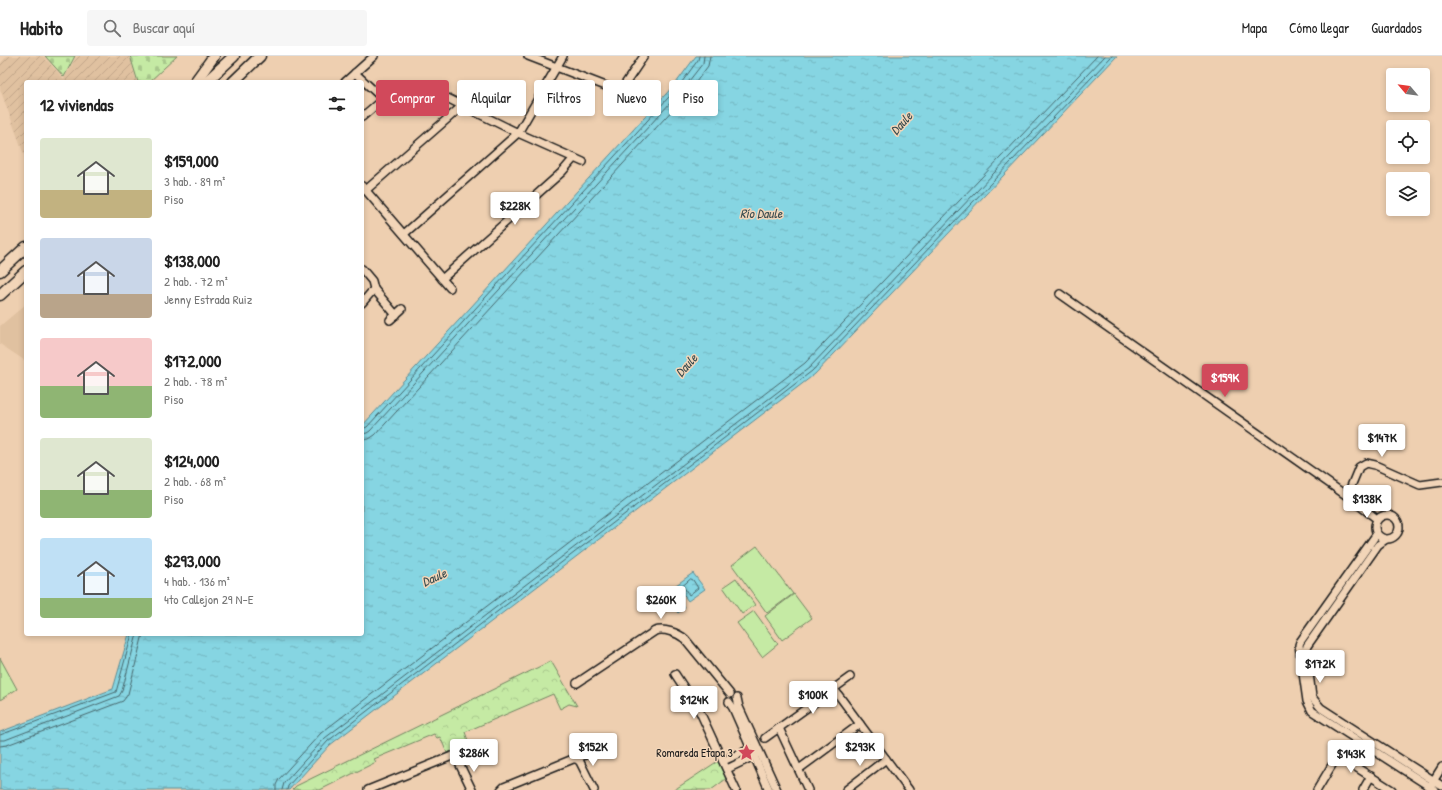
<!DOCTYPE html>
<html lang="es">
<meta charset="utf-8">
<style>
:root{--surface:#fff;--page:#f6f6f6;--text:#222;--muted:#767676;--line:#e0e0e0;--accent:#d1495b}
body{margin:0;font-family:"Patrick Hand",sans-serif;background:var(--page);color:var(--text);height:100vh;display:flex;flex-direction:column;font-size:15px;white-space:nowrap}
*{box-sizing:border-box;margin:0}
p{font-size:13px;color:var(--muted)}
.icon{flex:none;width:22px;height:22px;fill:none;stroke:currentColor;stroke-width:2;stroke-linecap:round;stroke-linejoin:round}
.map{position:relative;flex:1;overflow:hidden}
.side{position:absolute;left:24px;top:24px;width:340px;height:556px;display:flex;flex-direction:column;background:var(--surface);border-radius:4px;box-shadow:0 2px 6px #0003}
.side>*{flex:none}
.top-card{position:absolute;left:376px;top:24px;width:380px;height:36px;display:flex;gap:8px}
.needle{width:26px;rotate:299deg}
.fabs{position:absolute;left:1386px;top:12px;display:grid;gap:8px}
.fabs a{display:grid;place-items:center;width:44px;height:44px;border-radius:4px;background:var(--surface);box-shadow:0 2px 6px #0003;font-size:20px}
.price{position:absolute;translate:-50% -34px;padding:0 9px;border-radius:4px;background:#fff;color:#222;font-size:13px;line-height:26px;filter:drop-shadow(0 1px 2px #0008)}
.price::after{content:'';position:absolute;left:50%;top:24px;width:12px;height:9px;margin-left:-6px;background:inherit;clip-path:polygon(0 0,100% 0,50% 100%)}
.price.on{background:var(--accent);color:#fff}
ul{padding:0;list-style:none}
li{display:flex;align-items:center;gap:12px;height:100px;padding:0 16px}
li span{display:grid;place-items:center;flex:none;width:112px;height:80px;border-radius:4px;color:#555}
li>.icon{margin-inline-start:auto}
span .icon{width:48px;height:48px;fill:#fffc;stroke-width:1}
li b{font-size:17px}
h2{display:flex;justify-content:space-between;align-items:center;height:48px;padding:0 16px;font-size:17px}
.pill{padding:0 14px;border-radius:4px;background:var(--surface);box-shadow:0 2px 6px #0003;font-size:14px;line-height:36px}
.pill.on{background:var(--accent);color:#fff}
header{display:flex;align-items:center;gap:24px;box-sizing:border-box;height:56px;padding:0 20px;background:var(--surface);border-bottom:1px solid var(--line)}
header strong{font-size:19px}
nav{display:flex;gap:22px;margin-inline-start:auto;font-size:14px}
.search{width:280px;height:36px;background:var(--page);display:flex;align-items:center;gap:10px;box-sizing:border-box;padding:0 14px;border-radius:4px;color:var(--muted);font-size:15px}
.map>svg:first-child{display:block}
.built{fill:#e0c1a0}
.industrial{fill:url(#industrial-furrows)}
.forest{fill:url(#forest-crowns);stroke:#708360}
.cemetery{fill:url(#cemetery-stones);stroke:#708360}
.pitch{fill:#c5eaa4;stroke:#708360}
.water{fill:url(#water-ripples);stroke:#5c8b93}
.lines{fill:none;stroke-linecap:round;stroke-linejoin:round}
.shore{stroke:#46666b;stroke-width:1}
.minor-casing{stroke:#1c1c1c;stroke-width:10}
.highway-casing{stroke:#1c1c1c;stroke-width:13}
.minor{stroke:#f2d5b8;stroke-width:7}
.highway{stroke:#f2d5b8;stroke-width:10}
.labels{text-anchor:middle;stroke-width:3;stroke-linejoin:round;paint-order:stroke}
.poi-label{font-size:12px;fill:#1c1c1c;stroke:#f2d5b8;text-anchor:end}
.water-label{font-size:13px;font-style:italic;fill:#364a4e;stroke:#f2d5b8}
</style>
<header>
<strong>Habito</strong>
<div class="search"><svg class="icon" aria-label="search" viewBox="0 0 24 24"><circle cx="10" cy="10" r="6"/><path d="M15 15l6 6"/></svg>Buscar aquí</div>
<nav><a>Mapa</a><a>Cómo llegar</a><a>Guardados</a></nav>
</header>
<div class="map">
<svg width="1442" height="734" viewBox="0 0 1442 734">
<defs>
<pattern id="industrial-furrows" width="10" height="10" patternUnits="userSpaceOnUse"><rect width="10" height="10" fill="#e0c1a0"/><path d="M-1 1l2-2M0 10L10 0M9 11l2-2" fill="none" stroke="#c0a589"/></pattern>
<pattern id="forest-crowns" width="20" height="18" patternUnits="userSpaceOnUse"><rect width="20" height="18" fill="#c5eaa4"/><path d="M2 6a3 3 0 1 1 6 0M12 15a3 3 0 1 1 6 0" fill="none" stroke="#a9c88d"/></pattern>
<pattern id="cemetery-stones" width="16" height="16" patternUnits="userSpaceOnUse"><rect width="16" height="16" fill="#c5eaa4"/><path d="M2 7V4a2 2 0 0 1 4 0v3zM10 15v-3a2 2 0 0 1 4 0v3z" fill="#a9c88d"/></pattern>
<pattern id="water-ripples" width="26" height="14" patternUnits="userSpaceOnUse"><rect width="26" height="14" fill="#86d5e2"/><path d="M2 4q2-2 4 0t4 0M15 11q2-2 4 0t4 0" fill="none" stroke="#73b6c1"/></pattern>
</defs>
<rect width="100%" height="100%" fill="#eecfb0"/>
<filter id="ink" filterUnits="userSpaceOnUse"><feTurbulence type="fractalNoise" baseFrequency=".025" numOctaves="2"/><feDisplacementMap in="SourceGraphic" scale="8" xChannelSelector="R" yChannelSelector="G"/><feConvolveMatrix kernelMatrix="1 2 1 2 8 2 1 2 1" color-interpolation-filters="sRGB"/></filter>
<g filter="url(#ink)">
<path class="built" d="M26,248V302L24,304L0,288V270Z"/>
<path class="industrial" d="M7,0H43L64,23L77,0H129L137,26H26V104L0,33V8Z"/>
<g class="forest">
<path d="M551,605L577,650L569,648L560,653L553,638L465,676L472,696L464,700L457,695L447,697L440,681L437,682L434,678L374,703L376,706L320,734H292L296,730Z"/>
<path d="M718,705L726,723L711,734H674Z"/>
</g>
<g class="cemetery">
<path d="M45,0H75L64,21Z"/>
<path d="M130,0H177L149,26H138Z"/>
</g>
<g class="pitch">
<path d="M757,490L793,538L767,557L732,509Z"/>
<path d="M736,522L755,549L742,558L723,531Z"/>
<path d="M794,538L812,562L782,584L765,560Z"/>
<path d="M754,555L778,588L762,601L737,567Z"/>
<path d="M0,602L17,633L0,644Z"/>
</g>
<g class="water">
<path d="M696,0H1117L815,318L330,689L289,734H0V676L113,633L129,578H362V370L676,27Z"/>
<path d="M693,517L705,533L688,545L676,529Z"/>
<path d="M672,533L685,551L678,557L664,538Z"/>
</g>
<g class="lines">
<g class="shore">
<path d="M362,373L367,371L679,30L698,4L699,0"/>
<path d="M362,378L367,377L370,375L682,34L703,7L704,0"/>
<path d="M362,384L369,383L375,379L687,38L708,10L710,0"/>
<path d="M691,523L693,524L698,532L689,539L683,530Z"/>
<path d="M0,679L116,636L132,578"/>
<path d="M0,684H5L119,640L122,635L137,578"/>
<path d="M0,690L7,689L123,645L128,638L143,578"/>
<path d="M276,734V729L279,723L321,677L805,307L1097,0"/>
<path d="M282,734L284,727L325,682L809,312L1105,0"/>
<path d="M287,734L288,730L328,685L812,315L1112,0"/>
</g>
<defs>
<g id="minor">
<path d="M528,0L616,34H621L644,0"/>
<path d="M355,17L383,43"/>
<path d="M345,26L374,0"/>
<path d="M362,61L383,43L393,39L443,40L518,77L583,106"/>
<path d="M362,130L450,232"/>
<path d="M366,134L462,50"/>
<path d="M404,178L518,77L563,0"/>
<path d="M362,213L372,225L374,233L362,247"/>
<path d="M442,223L562,116L574,102"/>
<path d="M374,233L396,259"/>
<path d="M1060,238L1347,440L1377,463"/>
<path d="M390,264L402,253"/>
<path d="M1347,440L1359,411L1366,407L1375,409L1420,429L1442,426"/>
<circle cx="1387" cy="471" r="12"/>
<path d="M1376,479L1300,586L1299,589L1307,645L1312,655L1435,734"/>
<path d="M1385,484L1378,489L1307,590L1306,594L1312,641L1315,645L1321,652L1442,730"/>
<path d="M675,618L700,656L736,734"/>
<path d="M577,627L655,575C664,572 678,577 685,583L730,638"/>
<path d="M834,633L909,734"/>
<path d="M737,642L739,651L777,734"/>
<path d="M729,646L733,652L769,734"/>
<path d="M779,672L808,734"/>
<path d="M765,682L850,621"/>
<path d="M577,703L580,706L594,734"/>
<path d="M723,705L750,693H755"/>
<path d="M727,713L754,700L756,698"/>
<path d="M799,713L860,668"/>
<path d="M1432,727L1442,711"/>
<path d="M368,734L452,700L457,703L472,734"/>
<path d="M501,734L504,731L573,703H577L592,695"/>
<path d="M846,734L886,703"/>
<path d="M1317,734L1335,704L1340,701L1392,734"/>
<path d="M1363,734L1371,720"/>
</g>
<g id="highway">
<path d="M195,26L214,0"/>
<path d="M206,26L234,0"/>
<path d="M233,26L260,0"/>
<path d="M0,215L26,191"/>
<path d="M0,239L26,215"/>
</g>
</defs>
<use href="#minor" class="minor-casing"/>
<use href="#highway" class="highway-casing"/>
<use href="#minor" class="minor"/>
<use href="#highway" class="highway"/>
</g>
</g>
<defs>
<symbol id="sight-bare" viewBox="-9 -9 18 18"><path d="M0-6L1.8-2.2L6-1.7L2.9 1.2L3.7 5.4L0 3.3L-3.7 5.4L-2.9 1.2L-6-1.7L-1.8-2.2Z" fill="#d1495b" stroke="#f2d5b8" stroke-width="2.5" paint-order="stroke"/></symbol>
</defs>
<g fill-rule="evenodd">
<use href="#sight-bare" x="734" y="684" width="25" height="25"/>
</g>
<g class="labels">
<g class="poi-label">
<text x="733" y="701">Romareda Etapa 3</text>
</g>
<g class="water-label">
<text transform="translate(901 67) rotate(-48)" y="5">Daule</text>
<text x="761" y="162">Río Daule</text>
<text transform="translate(686 309) rotate(-48)" y="5">Daule</text>
<text transform="translate(434 521) rotate(-24)" y="5">Daule</text>
</g>
</g>
</svg>
<div class="fabs">
<a><svg class="needle" viewBox="-14 -14 28 28"><path d="M0-13l5 13h-10z" fill="#e53935"/><path d="M0 13l5-13h-10z" fill="#767676"/></svg></a>
<a><svg class="icon" aria-label="locate" viewBox="0 0 24 24"><circle cx="12" cy="12" r="6"/><path d="M12 2v4M12 18v4M2 12h4M18 12h4"/></svg></a>
<a><svg class="icon" aria-label="layers" viewBox="0 0 24 24"><path d="M12 4l9 5-9 5-9-5zM3 14l9 5 9-5"/></svg></a>
</div>
<b class="price" style="left:515px;top:170px">$228K</b>
<b class="price on" style="left:1225px;top:342px">$159K</b>
<b class="price" style="left:1382px;top:402px">$147K</b>
<b class="price" style="left:1367px;top:463px">$138K</b>
<b class="price" style="left:661px;top:564px">$260K</b>
<b class="price" style="left:1320px;top:628px">$172K</b>
<b class="price" style="left:813px;top:659px">$100K</b>
<b class="price" style="left:694px;top:664px">$124K</b>
<b class="price" style="left:593px;top:711px">$152K</b>
<b class="price" style="left:860px;top:711px">$293K</b>
<b class="price" style="left:474px;top:717px">$286K</b>
<b class="price" style="left:1351px;top:718px">$143K</b>
<div class="top-card">
<a class="pill on">Comprar</a>
<a class="pill">Alquilar</a>
<a class="pill">Filtros</a>
<a class="pill">Nuevo</a>
<a class="pill">Piso</a>
</div>
<section class="side">
<h2>12 viviendas<svg class="icon" aria-label="filters" viewBox="0 0 24 24"><path d="M4 7h16M4 17h16"/><circle cx="9" cy="7" r="2"/><circle cx="15" cy="17" r="2"/></svg></h2>
<ul>
<li><span style="background:linear-gradient(#dfe7d0 65%,#c2b280 0)"><svg class="icon" aria-label="home" viewBox="0 0 24 24"><path d="M3 11l9-7 9 7M6 9v11h12V9"/></svg></span><div><b>$159,000</b><p>3 hab. · 89 m²</p><p>Piso</p></div></li>
<li><span style="background:linear-gradient(#c9d6e8 70%,#b9a48a 0)"><svg class="icon" aria-label="home" viewBox="0 0 24 24"><path d="M3 11l9-7 9 7M6 9v11h12V9"/></svg></span><div><b>$138,000</b><p>2 hab. · 72 m²</p><p>Jenny Estrada Ruiz</p></div></li>
<li><span style="background:linear-gradient(#f6c9c9 60%,#8fb573 0)"><svg class="icon" aria-label="home" viewBox="0 0 24 24"><path d="M3 11l9-7 9 7M6 9v11h12V9"/></svg></span><div><b>$172,000</b><p>2 hab. · 78 m²</p><p>Piso</p></div></li>
<li><span style="background:linear-gradient(#dfe7d0 65%,#8fb573 0)"><svg class="icon" aria-label="home" viewBox="0 0 24 24"><path d="M3 11l9-7 9 7M6 9v11h12V9"/></svg></span><div><b>$124,000</b><p>2 hab. · 68 m²</p><p>Piso</p></div></li>
<li><span style="background:linear-gradient(#bfe0f5 75%,#8fb573 0)"><svg class="icon" aria-label="home" viewBox="0 0 24 24"><path d="M3 11l9-7 9 7M6 9v11h12V9"/></svg></span><div><b>$293,000</b><p>4 hab. · 136 m²</p><p>4to Callejon 29 N-E</p></div></li>
</ul>
</section>
</div>
